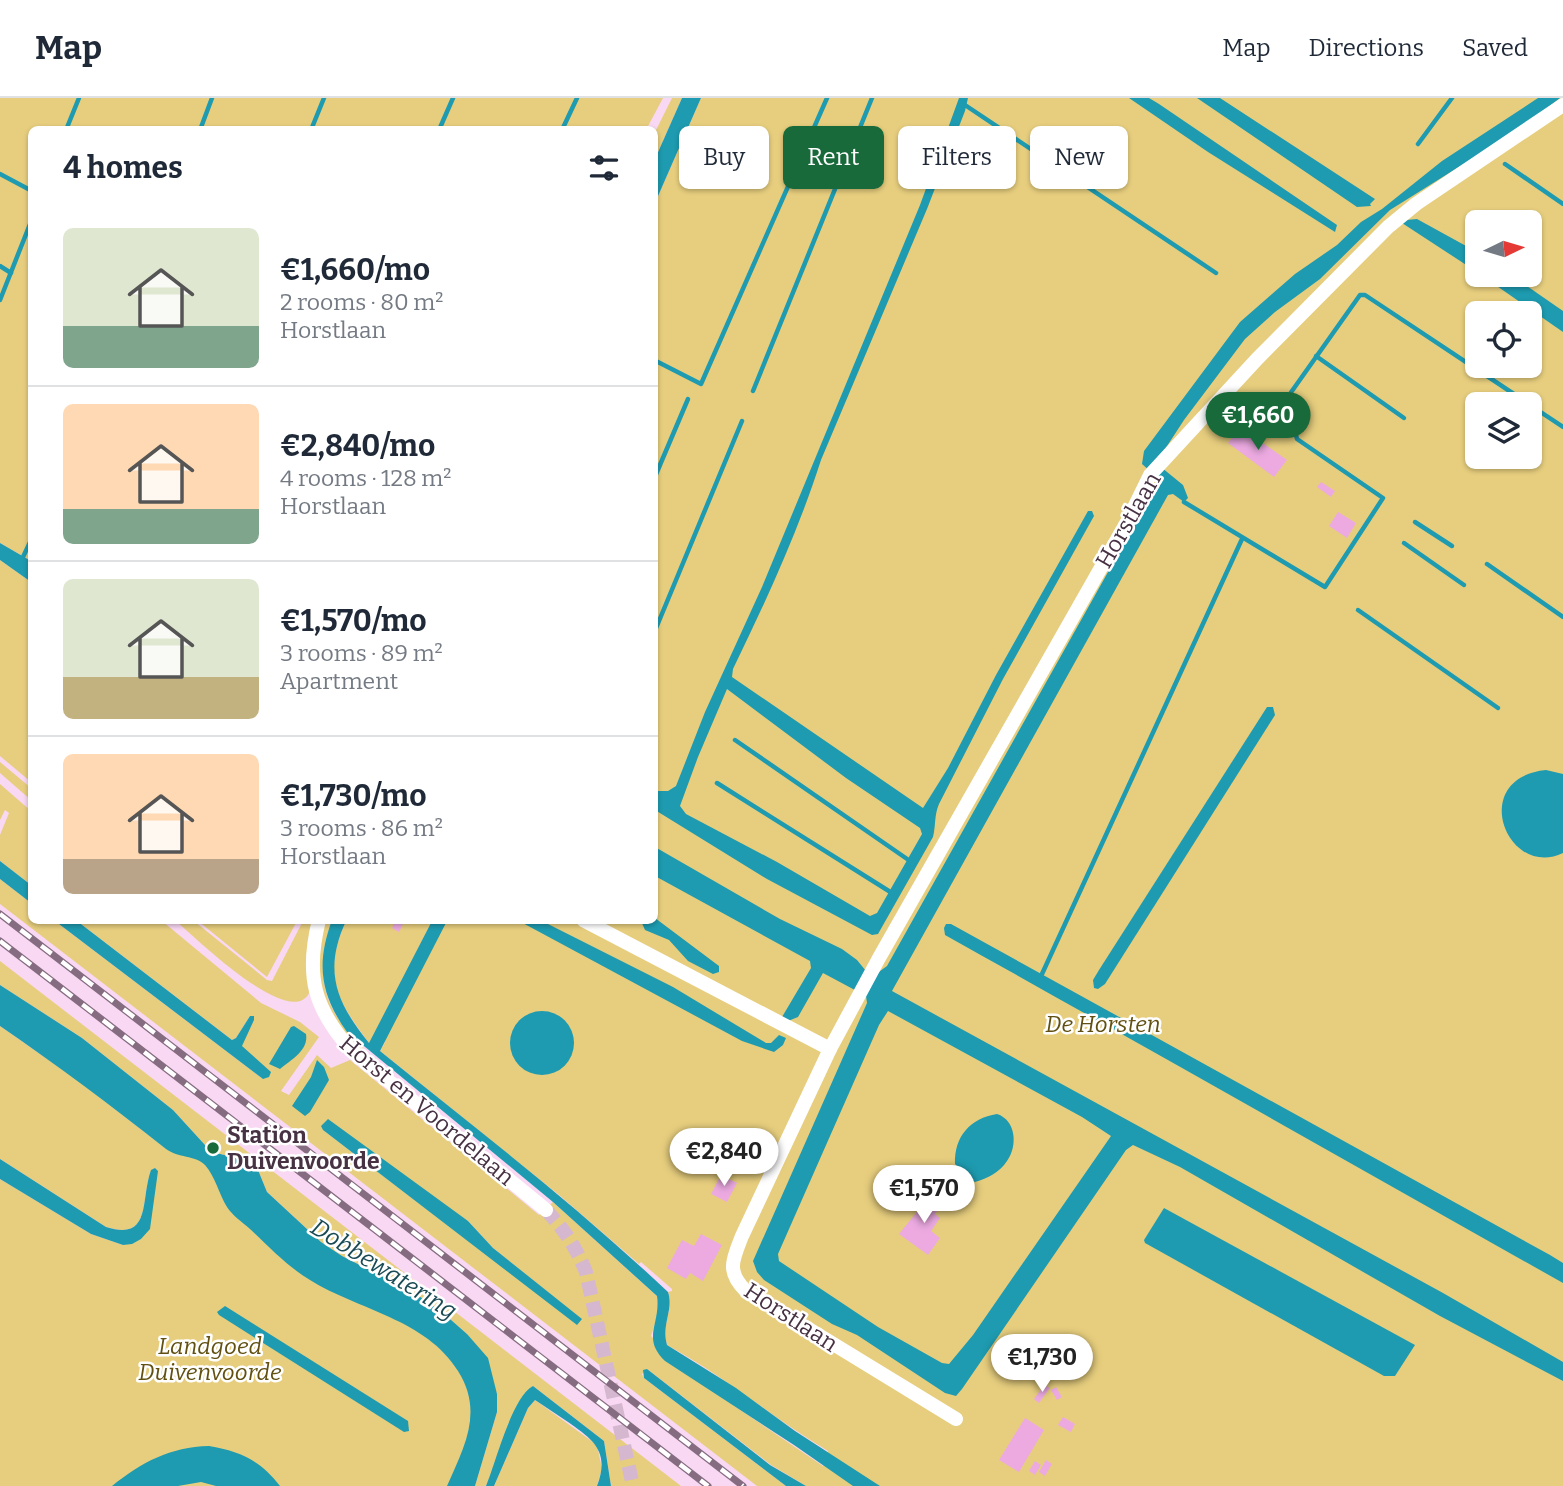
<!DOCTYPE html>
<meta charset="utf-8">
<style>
:root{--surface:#fff;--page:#f2f2f3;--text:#1f2937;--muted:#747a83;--line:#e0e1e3;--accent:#196a3a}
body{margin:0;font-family:Bitter,serif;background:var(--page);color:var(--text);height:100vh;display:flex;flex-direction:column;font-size:26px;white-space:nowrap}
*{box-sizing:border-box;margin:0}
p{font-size:23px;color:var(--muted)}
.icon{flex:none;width:38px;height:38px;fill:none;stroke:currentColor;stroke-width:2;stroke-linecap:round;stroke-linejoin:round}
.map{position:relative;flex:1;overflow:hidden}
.sheet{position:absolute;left:28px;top:28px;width:630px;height:798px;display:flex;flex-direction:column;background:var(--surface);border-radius:10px;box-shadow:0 2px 5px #0004}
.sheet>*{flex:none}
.hud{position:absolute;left:679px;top:28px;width:665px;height:63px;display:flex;gap:14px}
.needle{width:46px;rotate:85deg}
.controls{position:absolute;left:1465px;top:112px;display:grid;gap:14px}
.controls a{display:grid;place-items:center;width:77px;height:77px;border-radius:10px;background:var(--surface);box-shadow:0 2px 5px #0004;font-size:35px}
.price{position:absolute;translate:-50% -60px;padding:0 16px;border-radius:24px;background:#fff;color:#222;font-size:23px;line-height:46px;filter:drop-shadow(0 2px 4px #0008)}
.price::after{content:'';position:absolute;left:50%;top:42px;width:21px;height:16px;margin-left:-10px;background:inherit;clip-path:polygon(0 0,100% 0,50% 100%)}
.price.on{background:var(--accent);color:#fff}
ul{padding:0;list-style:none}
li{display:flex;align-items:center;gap:21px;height:175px;padding:0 35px}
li+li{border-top:2px solid var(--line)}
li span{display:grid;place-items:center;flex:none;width:196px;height:140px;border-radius:10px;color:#555}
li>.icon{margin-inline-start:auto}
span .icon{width:84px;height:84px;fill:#fffc;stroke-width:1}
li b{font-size:30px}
h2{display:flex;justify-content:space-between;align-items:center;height:84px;padding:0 35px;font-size:30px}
.tag{padding:0 24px;border-radius:10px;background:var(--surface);box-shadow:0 2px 5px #0004;font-size:24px;line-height:63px}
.tag.on{background:var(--accent);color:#fff}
header{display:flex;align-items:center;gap:42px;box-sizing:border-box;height:98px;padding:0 35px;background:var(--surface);border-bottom:2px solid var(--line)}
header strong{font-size:33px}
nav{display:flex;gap:38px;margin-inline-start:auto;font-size:24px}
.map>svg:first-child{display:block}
.green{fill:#e7ce7e;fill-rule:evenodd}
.water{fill:#1e9bb0;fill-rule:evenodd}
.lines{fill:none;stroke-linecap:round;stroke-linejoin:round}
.stream{stroke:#1e9bb0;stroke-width:4.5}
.building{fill:#ecaae1}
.street-tunnel{stroke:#d5b7d0;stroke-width:14;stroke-dasharray:14 7;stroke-linecap:butt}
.street{stroke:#fff;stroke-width:14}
.rail-casing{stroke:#856c80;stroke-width:7}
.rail{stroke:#fff;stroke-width:4.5;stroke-dasharray:13;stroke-linecap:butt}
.poi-dot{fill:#196a3a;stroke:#fff;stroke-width:2.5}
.labels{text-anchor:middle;stroke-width:5;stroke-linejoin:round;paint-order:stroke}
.street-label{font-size:23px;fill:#473243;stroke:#fff}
.park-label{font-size:23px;font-style:italic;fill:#615011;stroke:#fff}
.poi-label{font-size:23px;font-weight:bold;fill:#473243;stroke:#fff;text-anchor:start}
.water-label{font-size:24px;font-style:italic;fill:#1a4b55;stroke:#fff}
</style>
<header>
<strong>Map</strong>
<nav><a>Map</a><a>Directions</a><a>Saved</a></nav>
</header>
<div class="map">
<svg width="1563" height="1388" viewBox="0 0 1563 1388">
<rect width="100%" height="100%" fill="#f9d8f3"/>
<g class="green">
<path d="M0,0H663L646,32H32L31,463L0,445Z"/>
<path d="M672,0H682L655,61V34Z"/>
<path d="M701,0H1563V1388H806L771,1367L647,1271L642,1276L644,1280L786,1388H757L0,806V781L31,805L32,822L55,823L263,981L242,949L241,945L254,922L250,918L236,940L232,942L77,823H162L261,905L300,924L319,939L281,993L289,997L317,957L331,970L350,962L539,1117L553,1104L657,1198L659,1214L651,1238L696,1282L823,1368L828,1353C773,1320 724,1278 667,1247C661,1225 674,1212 668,1194L672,1193V1191L641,1164L639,1166L559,1097L380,953L385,944L369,945C336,901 322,877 346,823L654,822L655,105ZM1477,124H1530V177H1477ZM1477,215H1530V268H1477ZM1477,306H1530V359H1477ZM323,1032L468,1123L493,1150L581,1221L577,1226Z"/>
<path d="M0,462L31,484V684L0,658Z"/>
<path d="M0,664L31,690V702L0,675Z"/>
<path d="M0,686L31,713V787L0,763V737L9,715L5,712L0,722Z"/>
<path d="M176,823H194L267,882L272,883L303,823H313L306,860L310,893C293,936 194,838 176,823Z"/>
<path d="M198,823H297L267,879Z"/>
<path d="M325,823H332C314,877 322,910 363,950L361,953C320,912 311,879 325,823Z"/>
<path d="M0,863L681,1388H611L604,1343L533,1288L486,1388H475L497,1314V1296L467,1236L442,1214L413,1194L342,1158L321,1144L267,1094L258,1072L241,1061L216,1055L205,1047L173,1012L82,940L0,887Z"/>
<path d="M0,928L76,981L168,1052L175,1041L454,1245L482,1301L455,1388H0V1081L91,1136L123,1147L141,1141L155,1070L151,1073C140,1103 152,1143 106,1129L0,1061Z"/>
<path d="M535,1302L597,1347L602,1371L597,1388H494L528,1310Z"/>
</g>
<g class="water">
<path d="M682,0H701L655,105V61Z"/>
<path d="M959,0H968L965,13L927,111L821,362C798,434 766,503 733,571L732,579L923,710L948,670L996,577L1088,413H1092L1094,418L1003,581L939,706C934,718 936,727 933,739L878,836L872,837L767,781L655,712V693H668L676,688L705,614L762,489L920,107ZM727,591L846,680L920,730L922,736L877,815L870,818L777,764L686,716L680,708L698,659Z"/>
<path d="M1129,0H1149L1159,6L1337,127L1335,134L1208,54Z"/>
<path d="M1197,0H1220L1375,101L1370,106L1371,108L1357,109Z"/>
<path d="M1538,0H1560L1521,30L1390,112L1320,181L1275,214L1245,241L1184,322L1156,365L1183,387L1188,400L1184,404L1173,396L1168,397L892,893L1443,1195L1563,1264V1283L1440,1218L1180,1069L1133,1047L1126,1052L962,1291L956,1298L945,1295L857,1237L832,1226L764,1182L757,1174L753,1163L867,905L866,898L823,875L798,919L788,923L782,919L811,870L810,863L655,778V749L780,821L842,851L857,862L866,873L876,876L887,868L1158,385L1152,375L1142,366L1144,353L1240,224L1295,176L1337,147L1361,124L1382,111L1442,63ZM888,913L1082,1019L1111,1038L973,1237L949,1266L942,1265L878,1229L779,1163L778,1156L879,927Z"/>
<path d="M1417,121L1477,154V174L1402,125L1406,122Z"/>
<path d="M1481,177H1511L1563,213V234Z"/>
<path d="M0,445L31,463V484L0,462Z"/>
<path d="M1267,609H1273L1275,617L1105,886L1098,891L1094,890L1093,882L1099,872Z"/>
<path d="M1546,672L1563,676V755C1507,782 1467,680 1546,672Z"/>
<path d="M0,763L31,787V805L0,781Z"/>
<path d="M655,820L719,868V874L713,876L688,863L669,842L645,832L641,823L654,822Z"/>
<path d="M332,822L346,823C323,873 336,904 369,945L432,823H447L380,953C478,1032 577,1108 668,1194C674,1212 661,1226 667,1247L736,1290L795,1333L880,1388H853L794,1347L665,1263C641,1240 661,1226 657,1198L553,1104L347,934C320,896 316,866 332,822Z"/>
<path d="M55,823H77L232,942L236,940L250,918H254V922L242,948L271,974L269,979L263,981Z"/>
<path d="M519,823H542L673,889L766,945H771L779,937L786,940L783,947L774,954L742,943Z"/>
<path d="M946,826H951L1550,1157L1563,1165V1185C1357,1069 1151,952 945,837L944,830Z"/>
<path d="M0,887L82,940L173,1012L205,1047L216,1055L241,1061L258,1072L267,1094L321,1144L342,1158L413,1194L442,1214L467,1236L488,1260L497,1296V1314L475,1388H447C464,1349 484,1314 458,1273C426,1221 358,1212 310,1182C288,1169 269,1149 250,1131C242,1124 232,1117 227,1109C219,1096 215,1078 205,1067C195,1057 178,1060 166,1051C112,1008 57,967 0,928Z"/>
<circle cx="542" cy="945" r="32"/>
<path d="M294,928L306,936C309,952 291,962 280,971L269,966L291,929Z"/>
<path d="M317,962L324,969L329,982L310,1014L305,1018L292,1008L311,979Z"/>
<path d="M997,1016C1016,1022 1018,1048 1007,1063C999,1075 988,1080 975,1084L967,1079L955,1066C954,1039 970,1020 997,1016Z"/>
<path d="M328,1021L468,1123L493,1150L582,1221L577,1227L323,1032L321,1028Z"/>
<path d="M0,1061L106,1129C152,1143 140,1103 151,1072L155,1070L158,1073L150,1131L141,1141L132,1146L123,1147L91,1136L0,1081Z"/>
<path d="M1164,1110L1415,1247L1395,1278H1384L1145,1145L1144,1142Z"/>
<path d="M225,1208L408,1323L409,1333L404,1334L219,1217L217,1214Z"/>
<path d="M647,1271L770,1367L806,1388H786L644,1280L643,1272Z"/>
<path d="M533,1288L604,1343L611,1388H597C610,1354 594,1342 568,1324C557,1317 546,1309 535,1302L528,1310L494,1388H486C496,1364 512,1299 533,1288Z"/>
<path d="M209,1348C240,1353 261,1363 280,1388H216L201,1384L178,1388H112C142,1364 170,1349 209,1348Z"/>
</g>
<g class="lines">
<g class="stream">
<path d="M962,5L1216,175"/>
<path d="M66,32L79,0"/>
<path d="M200,32L212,0"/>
<path d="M311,32L324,0"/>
<path d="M439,32L453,0"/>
<path d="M562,32L577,0"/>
<path d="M1418,46L1452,0"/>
<path d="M1505,66L1563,106"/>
<path d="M0,76L32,93"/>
<path d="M0,168L11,175"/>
<path d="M0,202L32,121"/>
<path d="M1316,258L1404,320"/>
<path d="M654,262L701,286L827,0"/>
<path d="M753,293L872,0"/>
<path d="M1530,307L1563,329"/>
<path d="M654,381L688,301"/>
<path d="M1184,404L1325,489L1383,400L1297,341L1287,300L1360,197H1365L1529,306"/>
<path d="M1415,424L1452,448"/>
<path d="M1404,445L1464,487"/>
<path d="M23,459L32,440"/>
<path d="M1487,466L1563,519"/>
<path d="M1358,512L1498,610"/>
<path d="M654,535L742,323"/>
<path d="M735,642L910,763"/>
<path d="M717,685L892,795"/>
<path d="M1042,876L1242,441"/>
</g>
</g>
<g class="building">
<path d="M1248,317L1264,328L1259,336L1243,325Z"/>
<path d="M1240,329L1287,362L1274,379L1228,345Z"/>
<path d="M1321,384L1335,393L1331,399L1317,389Z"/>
<path d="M1338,414L1356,425L1347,440L1329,428Z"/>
<path d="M396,822H405L399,834L392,830Z"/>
<path d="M721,1077L737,1085L727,1104L711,1096Z"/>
<path d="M933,1094L944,1103L935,1116L940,1120L931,1133L940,1140L928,1157L899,1136Z"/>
<path d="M701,1136L722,1147L703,1183L690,1175L686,1181L667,1170L682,1142L694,1148Z"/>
<path d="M1044,1287L1050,1290L1039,1305L1034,1301Z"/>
<path d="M1056,1289L1062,1299L1057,1302L1051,1292Z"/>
<path d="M1063,1319L1075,1326L1071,1334L1058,1327Z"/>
<path d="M1025,1320L1044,1332L1019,1374L999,1362Z"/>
<path d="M1046,1362L1052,1366L1045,1378L1039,1374Z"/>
<path d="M1035,1363L1041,1367L1035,1377L1029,1373Z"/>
</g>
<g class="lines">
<path class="street-tunnel" d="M546,1112C564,1131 576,1149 586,1174L633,1388"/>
<g class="street">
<path d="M319,822C305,878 314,911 352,953L546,1112"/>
<path d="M583,822L830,951"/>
<path d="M956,1321L745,1192C726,1173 733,1161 742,1138L830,951L879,860L1127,424L1150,377L1257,261L1388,129L1416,106L1563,7"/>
</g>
<defs>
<g id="rail">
<path d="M0,816L743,1388"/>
<path d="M0,843L708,1388"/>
</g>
</defs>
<use href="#rail" class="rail-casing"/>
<use href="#rail" class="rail"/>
</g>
<circle class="poi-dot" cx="213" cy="1050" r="7"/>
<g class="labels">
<g class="street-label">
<text transform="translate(1128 422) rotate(-60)" y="8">Horstlaan</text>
<text transform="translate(427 1012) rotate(40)" y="8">Horst en Voordelaan</text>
<text transform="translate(791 1219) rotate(33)" y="8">Horstlaan</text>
</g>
<g class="park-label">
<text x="1103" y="934">De Horsten</text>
<text x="210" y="1256">Landgoed<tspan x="210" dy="26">Duivenvoorde</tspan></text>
</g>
<g class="poi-label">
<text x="227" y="1045">Station<tspan x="227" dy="26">Duivenvoorde</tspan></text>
</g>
<g class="water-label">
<text transform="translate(384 1171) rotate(32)" y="8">Dobbewatering</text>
</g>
</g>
</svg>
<div class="controls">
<a><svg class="needle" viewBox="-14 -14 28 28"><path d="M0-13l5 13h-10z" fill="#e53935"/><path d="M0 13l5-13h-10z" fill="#747a83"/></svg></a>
<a><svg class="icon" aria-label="locate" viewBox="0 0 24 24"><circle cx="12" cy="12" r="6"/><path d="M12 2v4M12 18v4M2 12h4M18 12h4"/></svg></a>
<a><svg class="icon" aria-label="layers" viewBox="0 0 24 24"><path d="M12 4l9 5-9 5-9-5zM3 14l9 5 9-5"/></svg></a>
</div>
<b class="price on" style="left:1258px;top:354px">€1,660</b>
<b class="price" style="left:724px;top:1090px">€2,840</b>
<b class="price" style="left:924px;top:1127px">€1,570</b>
<b class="price" style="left:1042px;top:1296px">€1,730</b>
<div class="hud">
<a class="tag">Buy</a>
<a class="tag on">Rent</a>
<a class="tag">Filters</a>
<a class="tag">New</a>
</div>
<section class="sheet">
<h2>4 homes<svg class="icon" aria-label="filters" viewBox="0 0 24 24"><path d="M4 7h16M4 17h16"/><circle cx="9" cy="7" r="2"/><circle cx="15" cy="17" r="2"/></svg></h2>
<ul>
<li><span style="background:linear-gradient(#dfe7d0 70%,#7fa58c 0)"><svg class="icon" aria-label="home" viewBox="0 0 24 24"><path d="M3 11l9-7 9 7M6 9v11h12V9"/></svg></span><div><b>€1,660/mo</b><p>2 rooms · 80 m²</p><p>Horstlaan</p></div></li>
<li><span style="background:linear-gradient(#ffd9b3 75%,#7fa58c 0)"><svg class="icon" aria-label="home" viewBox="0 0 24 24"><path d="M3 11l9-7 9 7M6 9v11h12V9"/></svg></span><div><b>€2,840/mo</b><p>4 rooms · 128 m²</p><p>Horstlaan</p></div></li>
<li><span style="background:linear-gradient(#dfe7d0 70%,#c2b280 0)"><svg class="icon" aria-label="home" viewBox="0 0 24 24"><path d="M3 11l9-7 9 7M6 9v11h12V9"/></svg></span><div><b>€1,570/mo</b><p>3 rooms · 89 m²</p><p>Apartment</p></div></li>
<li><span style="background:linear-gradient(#ffd9b3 75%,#b9a48a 0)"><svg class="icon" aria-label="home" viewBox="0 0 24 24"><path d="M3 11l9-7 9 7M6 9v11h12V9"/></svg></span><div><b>€1,730/mo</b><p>3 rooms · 86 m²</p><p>Horstlaan</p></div></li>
</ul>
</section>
</div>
